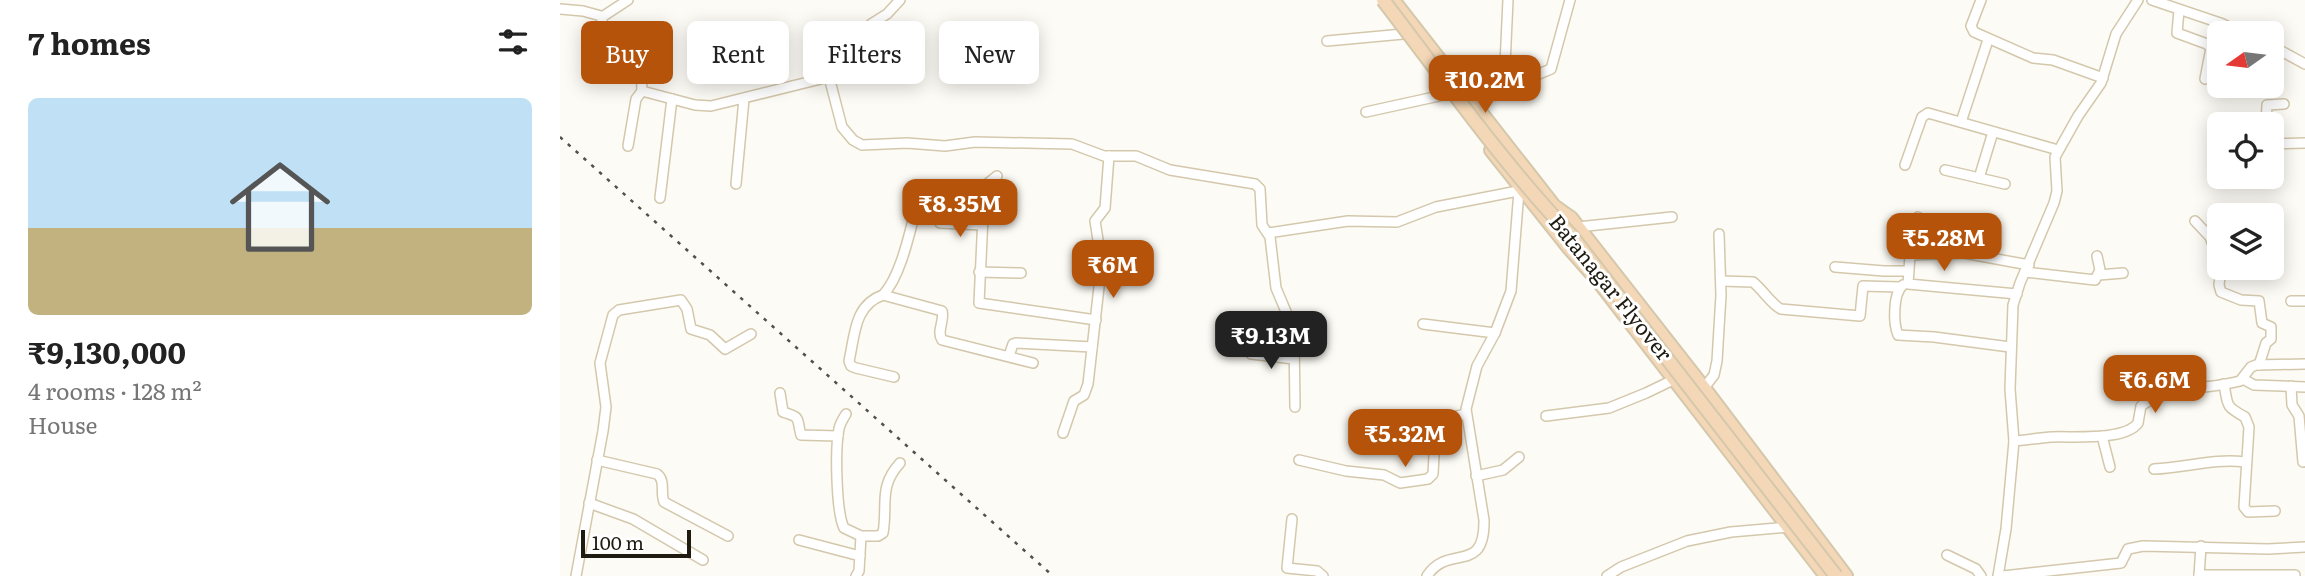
<!DOCTYPE html>
<meta charset="utf-8">
<style>
:root{--surface:#fff;--page:#f2f2f2;--text:#222;--muted:#767676;--accent:#b45309}
body{margin:0;font-family:Literata,serif;background:var(--page);color:var(--text);height:100vh;display:flex;flex-direction:column;font-size:26px;white-space:nowrap}
*{box-sizing:border-box;margin:0}
p{font-size:23px;color:var(--muted)}
.icon{flex:none;width:38px;height:38px;fill:none;stroke:currentColor;stroke-width:2;stroke-linecap:round;stroke-linejoin:round}
.map{position:relative;flex:1;overflow:hidden}
.sheet{display:flex;flex-direction:column;background:var(--surface);width:560px}
.sheet>*{flex:none}
.banner{position:absolute;left:21px;top:21px;width:665px;height:63px;display:flex;gap:14px}
.needle{width:46px;rotate:256deg}
.controls{position:absolute;left:1647px;top:21px;display:grid;gap:14px}
.controls a{display:grid;place-items:center;width:77px;height:77px;border-radius:10px;background:var(--surface);box-shadow:0 4px 18px #0003;font-size:35px}
.scale{position:absolute;left:21px;bottom:18px;width:110px;box-sizing:border-box;padding-left:7px;border:4px solid #1f1b10;border-top:0;font-size:19px;line-height:24px;white-space:nowrap;color:#1f1b10;-webkit-text-stroke:5px #fff;paint-order:stroke}
.price{position:absolute;translate:-50% -60px;padding:0 16px;border-radius:14px;background:var(--accent);color:#fff;font-size:23px;line-height:46px;filter:drop-shadow(0 2px 4px #0008)}
.price::after{content:'';position:absolute;left:50%;top:42px;width:21px;height:16px;margin-left:-10px;background:inherit;clip-path:polygon(0 0,100% 0,50% 100%)}
.price.on{background:#222;color:#fff}
ul{padding:0;list-style:none}
li{display:grid;align-content:center;gap:14px;height:371px;padding:0 28px}
li span{display:grid;place-items:center;height:217px;border-radius:10px;color:#555}
li>.icon{margin-inline-start:auto}
span .icon{width:126px;height:126px;fill:#fffc;stroke-width:1}
li b{font-size:30px}
h2{display:flex;justify-content:space-between;align-items:center;height:84px;padding:0 28px;font-size:30px}
.chip{padding:0 24px;border-radius:10px;background:var(--surface);box-shadow:0 4px 18px #0003;font-size:24px;line-height:63px}
.chip.on{background:var(--accent);color:#fff}
main{display:flex;flex:1;min-height:0}
.map>svg:first-child{display:block}
.lines{fill:none;stroke-linecap:round;stroke-linejoin:round}
.street-casing{stroke:#d4c8ac;stroke-width:12}
.secondary-casing{stroke:#d4c8ac;stroke-width:16}
.street{stroke:#fff;stroke-width:9}
.secondary{stroke:#f4d7b7;stroke-width:12}
.rail{stroke:#535046;stroke-width:2.5;stroke-dasharray:3.5 7;stroke-linecap:butt}
.secondary-bridge-casing{stroke:#d4c8ac;stroke-width:16;stroke-linecap:butt}
.secondary-bridge{stroke:#f4d7b7;stroke-width:12}
.labels{text-anchor:middle;stroke-width:6;stroke-linejoin:round;paint-order:stroke}
.street-label{font-size:21px;fill:#1f1b10;stroke:#fff}
</style>
<main>
<section class="sheet">
<h2>7 homes<svg class="icon" aria-label="filters" viewBox="0 0 24 24"><path d="M4 7h16M4 17h16"/><circle cx="9" cy="7" r="2"/><circle cx="15" cy="17" r="2"/></svg></h2>
<ul>
<li><span style="background:linear-gradient(#bfe0f5 60%,#c2b280 0)"><svg class="icon" aria-label="home" viewBox="0 0 24 24"><path d="M3 11l9-7 9 7M6 9v11h12V9"/></svg></span><div><b>₹9,130,000</b><p>4 rooms · 128 m²</p><p>House</p></div></li>
</ul>
</section>
<div class="map">
<svg width="1745" height="576" viewBox="0 0 1745 576">
<rect width="100%" height="100%" fill="#fdfbf5"/>
<g class="lines">
<defs>
<g id="street">
<path d="M1421,0L1411,26L1414,32L1473,58L1493,60L1543,78"/>
<path d="M1592,0L1663,24L1680,33"/>
<path d="M0,9L23,11L41,16C46,29 37,56 54,61C64,64 73,62 81,68L82,91L135,105L151,106L269,77L300,55L311,24L327,14L340,0"/>
<path d="M1619,10L1617,33L1647,44L1651,48L1645,79"/>
<path d="M42,17L68,0"/>
<path d="M767,41L843,34"/>
<path d="M1712,46L1745,64"/>
<path d="M269,77L282,127L293,140L302,145L347,143L385,146L415,142L512,144L544,156H576L610,170L695,184L700,189L702,225L710,237L716,288L727,314L734,336L735,407"/>
<path d="M942,89L991,69L1010,0"/>
<path d="M914,104L942,89L944,86L948,0"/>
<path d="M806,112L888,94"/>
<path d="M1401,122L1428,40"/>
<path d="M1706,124L1707,105L1724,104"/>
<path d="M1712,144L1745,143"/>
<path d="M68,146L76,99L82,91"/>
<path d="M1345,165L1362,117L1368,113L1498,150"/>
<path d="M1385,170L1445,184"/>
<path d="M437,176L427,184L424,195L419,303L536,320"/>
<path d="M1419,178L1433,132"/>
<path d="M176,184L184,99"/>
<path d="M100,198L112,99"/>
<path d="M1358,217L1350,255L1348,284L1457,294"/>
<path d="M1635,221L1650,237L1659,260"/>
<path d="M380,223L422,225"/>
<path d="M1018,227L1112,217"/>
<path d="M708,233L788,221L837,222L876,207L963,190"/>
<path d="M1350,255L1404,253L1469,265"/>
<path d="M1275,267L1324,271H1348"/>
<path d="M1661,268L1659,285L1661,292L1681,300L1699,301L1702,323L1711,327V339L1706,343L1699,365"/>
<path d="M419,272L461,273"/>
<path d="M1465,272L1535,280L1540,270L1537,256"/>
<path d="M1539,275L1563,273"/>
<path d="M1161,281L1193,282C1202,289 1212,305 1221,309L1300,316L1303,286L1339,287"/>
<path d="M1343,285C1333,293 1333,323 1338,335L1374,337L1450,347"/>
<path d="M323,295C340,277 349,236 355,212"/>
<path d="M1731,301H1745"/>
<path d="M863,324L935,333"/>
<path d="M691,354L734,359"/>
<path d="M449,356L453,344L456,343L532,347"/>
<path d="M334,377L296,368L291,366L289,361C295,335 294,305 323,295L382,311C385,321 376,331 382,340L473,363"/>
<path d="M1683,379L1694,385L1745,387"/>
<path d="M1664,384C1668,406 1665,406 1685,417L1689,427L1684,507L1688,512L1715,511"/>
<path d="M1731,386L1732,405L1739,416L1743,462"/>
<path d="M1144,388L1154,375L1157,361L1161,295L1159,234"/>
<path d="M220,393L223,412C242,418 236,417 241,435L278,436"/>
<path d="M286,414C283,419 280,423 279,429C275,448 276,512 284,528L301,536L299,571L296,576"/>
<path d="M986,416L1049,408L1086,393L1115,379"/>
<path d="M503,433L514,401L524,395L528,384L539,287V246L535,221L545,208L549,156"/>
<path d="M1542,436L1550,467"/>
<path d="M1454,441C1466,440 1479,438 1492,437C1513,436 1565,441 1578,423L1581,406C1610,385 1647,390 1680,381L1691,367L1696,365L1745,364"/>
<path d="M37,460L97,474C106,481 100,492 104,502L168,536"/>
<path d="M739,460L786,471L824,475L840,483L868,479L873,474L875,437L882,422L888,418L906,414"/>
<path d="M1594,469C1625,468 1654,458 1685,462"/>
<path d="M916,476L943,470L959,457"/>
<path d="M29,503L73,519L143,560"/>
<path d="M732,519L727,568L757,571L763,576"/>
<path d="M301,536H318L323,533C328,505 318,487 340,463"/>
<path d="M239,540L300,556"/>
<path d="M1387,555L1416,569L1421,576"/>
<path d="M1639,575H1735"/>
<path d="M16,576L43,431L46,407L40,363L53,315L59,310L121,300L127,309L131,329L150,335L165,349L191,334"/>
<path d="M867,576C888,543 925,576 924,520L906,409L917,366L935,333L951,291L959,191"/>
<path d="M1047,576L1061,567L1127,541L1171,532L1230,527"/>
<path d="M1438,576L1446,529L1454,441L1450,389L1453,305L1460,283L1494,203L1497,191L1495,157L1518,116L1541,83L1556,34L1578,0"/>
<path d="M1443,576L1561,563L1568,549L1583,546L1708,549L1745,547"/>
<path d="M1639,576L1641,546"/>
</g>
<g id="secondary">
<path d="M833,0L994,206L1011,218L1144,388L1286,576"/>
<path d="M931,150L1009,248L1039,282L1266,576"/>
</g>
</defs>
<use href="#street" class="street-casing"/>
<use href="#secondary" class="secondary-casing"/>
<use href="#street" class="street"/>
<use href="#secondary" class="secondary"/>
<path class="rail" d="M0,137L493,576"/>
<defs>
<path id="secondary-bridge" d="M823,0C884,79 942,163 1011,235L1276,576"/>
</defs>
<use href="#secondary-bridge" class="secondary-bridge-casing"/>
<use href="#secondary-bridge" class="secondary-bridge"/>
</g>
<g class="labels">
<g class="street-label">
<text transform="translate(1050 288) rotate(51)" y="7">Batanagar Flyover</text>
</g>
</g>
</svg>
<div class="controls">
<a><svg class="needle" viewBox="-14 -14 28 28"><path d="M0-13l5 13h-10z" fill="#e53935"/><path d="M0 13l5-13h-10z" fill="#767676"/></svg></a>
<a><svg class="icon" aria-label="locate" viewBox="0 0 24 24"><circle cx="12" cy="12" r="6"/><path d="M12 2v4M12 18v4M2 12h4M18 12h4"/></svg></a>
<a><svg class="icon" aria-label="layers" viewBox="0 0 24 24"><path d="M12 4l9 5-9 5-9-5zM3 14l9 5 9-5"/></svg></a>
</div>
<div class="scale">100 m</div>
<b class="price" style="left:925px;top:115px">₹10.2M</b>
<b class="price" style="left:400px;top:239px">₹8.35M</b>
<b class="price" style="left:1384px;top:273px">₹5.28M</b>
<b class="price" style="left:553px;top:300px">₹6M</b>
<b class="price on" style="left:711px;top:371px">₹9.13M</b>
<b class="price" style="left:1595px;top:415px">₹6.6M</b>
<b class="price" style="left:845px;top:469px">₹5.32M</b>
<div class="banner">
<a class="chip on">Buy</a>
<a class="chip">Rent</a>
<a class="chip">Filters</a>
<a class="chip">New</a>
</div>
</div>
</main>
